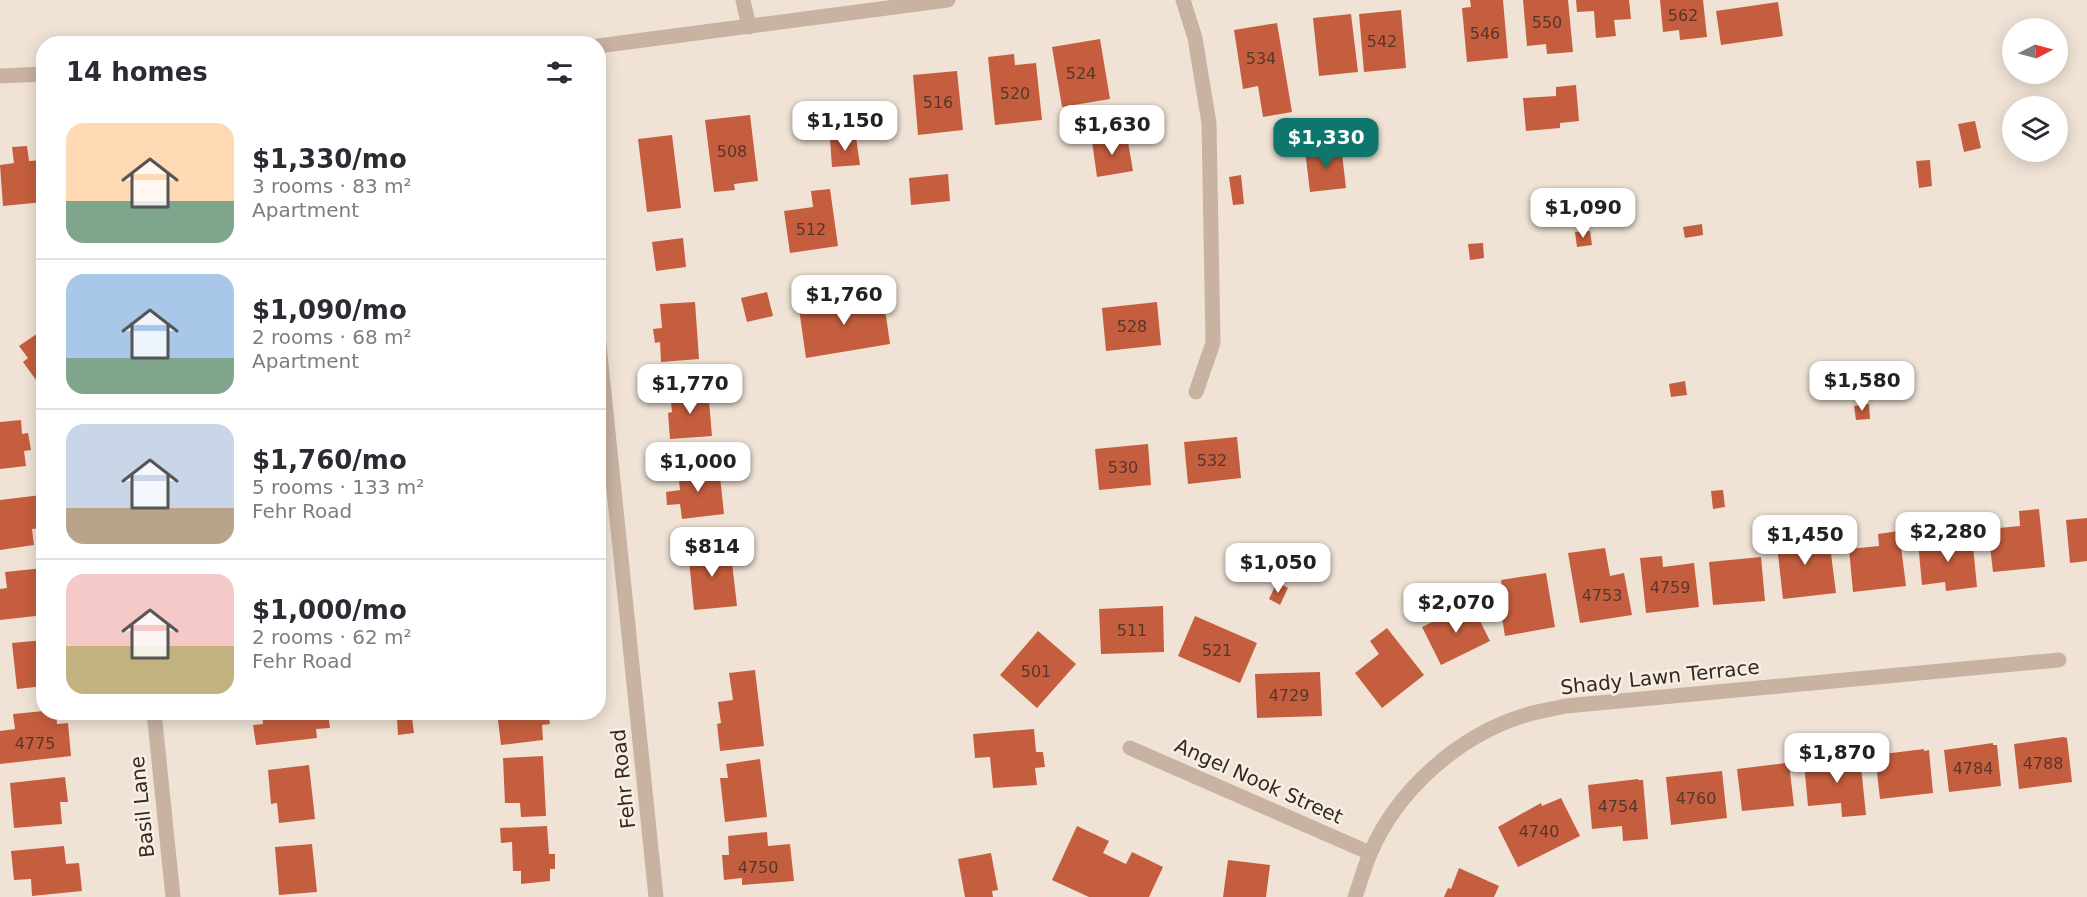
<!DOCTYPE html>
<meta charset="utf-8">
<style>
:root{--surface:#fff;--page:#f7f7f7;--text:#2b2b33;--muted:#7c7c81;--line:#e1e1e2;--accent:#0f766e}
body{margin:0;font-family:"DejaVu Sans",sans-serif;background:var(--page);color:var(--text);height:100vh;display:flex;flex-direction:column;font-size:22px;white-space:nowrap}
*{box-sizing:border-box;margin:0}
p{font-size:20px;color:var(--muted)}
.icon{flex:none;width:33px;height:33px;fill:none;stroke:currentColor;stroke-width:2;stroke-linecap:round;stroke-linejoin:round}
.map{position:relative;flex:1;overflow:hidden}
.drawer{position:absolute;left:36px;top:36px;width:570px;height:684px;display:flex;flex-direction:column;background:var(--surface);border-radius:24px;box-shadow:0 3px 15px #0003}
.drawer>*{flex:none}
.needle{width:39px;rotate:84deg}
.controls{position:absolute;left:2002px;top:18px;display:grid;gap:12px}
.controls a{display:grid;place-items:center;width:66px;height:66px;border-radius:50%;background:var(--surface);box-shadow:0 3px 15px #0003;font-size:30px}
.price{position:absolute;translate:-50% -51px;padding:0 14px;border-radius:12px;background:#fff;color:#222;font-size:20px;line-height:39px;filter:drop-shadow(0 2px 3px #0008)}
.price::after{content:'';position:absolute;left:50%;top:36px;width:18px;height:14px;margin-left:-9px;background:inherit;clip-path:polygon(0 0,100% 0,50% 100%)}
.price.selected{background:var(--accent);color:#fff}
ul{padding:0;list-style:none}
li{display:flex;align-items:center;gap:18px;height:150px;padding:0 30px}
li+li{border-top:2px solid var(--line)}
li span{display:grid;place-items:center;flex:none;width:168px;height:120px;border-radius:18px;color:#555}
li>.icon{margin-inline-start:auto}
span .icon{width:72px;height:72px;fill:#fffc;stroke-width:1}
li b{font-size:26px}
h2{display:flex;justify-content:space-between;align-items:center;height:72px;padding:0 30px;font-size:26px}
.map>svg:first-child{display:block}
.building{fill:#c55e3e}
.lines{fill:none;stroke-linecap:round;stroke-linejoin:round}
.minor{stroke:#c8b3a2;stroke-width:15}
.labels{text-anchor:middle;stroke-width:5;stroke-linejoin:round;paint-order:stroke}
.number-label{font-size:16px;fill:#57362b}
.street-label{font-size:20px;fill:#322925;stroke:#f8eee2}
</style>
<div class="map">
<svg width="2087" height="897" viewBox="0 0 2087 897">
<rect width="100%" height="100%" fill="#f0e3d6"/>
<g class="building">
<path d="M1470,0H1503L1508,58L1467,62L1462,8L1471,7Z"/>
<path d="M1523,0H1568L1573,52L1547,54L1546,44L1527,46Z"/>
<path d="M1576,0H1629L1631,19L1614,20L1616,36L1596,38L1594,11L1577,12Z"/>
<path d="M1660,0H1703L1707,37L1680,40L1679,30L1663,32Z"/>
<path d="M1778,2L1783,36L1721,45L1716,11Z"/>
<path d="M1401,10L1406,68L1364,72L1359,14Z"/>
<path d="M1351,14L1358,72L1319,76L1313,18Z"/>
<path d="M1277,23L1292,112L1263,117L1258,86L1243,89L1234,30Z"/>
<path d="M1100,39L1110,99L1062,107L1052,47Z"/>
<path d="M1014,54L1015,65L1036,63L1042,120L995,125L988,57Z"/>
<path d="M957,71L963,130L918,135L913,75Z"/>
<path d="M1576,85L1579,121L1560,123V128L1526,131L1523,98L1556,96V87Z"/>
<path d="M750,115L758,181L734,184L735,190L714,192L705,120Z"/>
<path d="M1975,121L1981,148L1964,152L1958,124Z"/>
<path d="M672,135L681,208L647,212L638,139Z"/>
<path d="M1127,136L1133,171L1097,177L1092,141Z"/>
<path d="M856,137L860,165L832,167L830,139Z"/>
<path d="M1341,145L1346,188L1310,192L1305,150Z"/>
<path d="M27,146L29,161L44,160V202L3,206L0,165L14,163L12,147Z"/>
<path d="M1930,160L1932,186L1919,188L1916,161Z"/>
<path d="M948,174L950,201L911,205L909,178Z"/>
<path d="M1241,175L1244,204L1233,205L1229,177Z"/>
<path d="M830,189L838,246L790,253L784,211L813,207L811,191Z"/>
<path d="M1702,224L1703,235L1685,238L1683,227Z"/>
<path d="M1590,231L1592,245L1577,247L1575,232Z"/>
<path d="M683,238L686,267L656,271L652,242Z"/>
<path d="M1483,243L1484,258L1470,260L1468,244Z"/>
<path d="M767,292L773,316L747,322L741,298Z"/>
<path d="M883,295L890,344L806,358L799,309Z"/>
<path d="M695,302L699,359L661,362L660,342L655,343L653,329L662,328L660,304Z"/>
<path d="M1157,302L1161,345L1106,351L1102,308Z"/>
<path d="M44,329V391L23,362L28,358L19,346Z"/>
<path d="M1685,381L1687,395L1671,397L1669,384Z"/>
<path d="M708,389L712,436L670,439L668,413L672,412L670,392Z"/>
<path d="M1869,404L1870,419L1856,420L1854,406Z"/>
<path d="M21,420L22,434L28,433L31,450L24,451L26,466L0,469V422Z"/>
<path d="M1237,437L1241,478L1188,484L1184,442Z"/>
<path d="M1148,444L1151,485L1099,490L1095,449Z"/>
<path d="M719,466L724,514L682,519L680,504L667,505L666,492L680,490L678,470Z"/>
<path d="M1723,490L1725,507L1713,509L1711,491Z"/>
<path d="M41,495L44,528L32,529L34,545L0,550V500Z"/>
<path d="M2039,509L2045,567L1993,572L1988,529L2020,526L2019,511Z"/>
<path d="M2087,518V561L2070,563L2066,520Z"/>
<path d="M1899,531L1906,586L1853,592L1849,549L1879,546L1878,534Z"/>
<path d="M1813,533V540L1829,538L1836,593L1783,599L1776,537Z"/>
<path d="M1972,536L1977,587L1946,591L1945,582L1922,585L1918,542Z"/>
<path d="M730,545L737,606L694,610L688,550Z"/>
<path d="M1605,548L1610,576L1624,573L1632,615L1580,623L1568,553Z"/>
<path d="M1662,556L1663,567L1694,563L1699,607L1646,613L1640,558Z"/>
<path d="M1761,557L1765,601L1713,605L1709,562Z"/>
<path d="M44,568V615L0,620V589L7,588L5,572Z"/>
<path d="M1546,573L1555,627L1505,636L1498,594H1503L1501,580Z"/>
<path d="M1277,582L1288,588L1280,605L1269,599Z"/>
<path d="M1471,603L1490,641L1441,665L1422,627Z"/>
<path d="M1163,606L1164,652L1101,654L1099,609Z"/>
<path d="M1195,616L1257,643L1240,683L1178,656Z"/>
<path d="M1387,628L1424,675L1382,708L1355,673L1379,654L1370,641Z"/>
<path d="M1038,631L1076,664L1037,708L1000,675Z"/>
<path d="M44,640V686L17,689L12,643Z"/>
<path d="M755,670L764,746L720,751L717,724L721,723L718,702L733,700L729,673Z"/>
<path d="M1320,672L1322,716L1257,718L1255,674Z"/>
<path d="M44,711V712H56L57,724L68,723L71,756L0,764V731L15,729L13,714Z"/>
<path d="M262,712H328L330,728L316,729L317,738L256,745L253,725L263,724Z"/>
<path d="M497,712H548L550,724L542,725L543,740L501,745Z"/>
<path d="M412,718L414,733L398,735L397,719Z"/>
<path d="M1034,729L1036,752H1043L1045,767L1035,768L1037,785L993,788L990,757L975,758L973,734Z"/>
<path d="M2063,737L2067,738L2072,782L2019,789L2014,744Z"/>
<path d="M1993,743V745H1997L2001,786L1949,792L1944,750Z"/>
<path d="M1924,749V751L1929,750L1933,793L1880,799L1875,755Z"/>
<path d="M1856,755L1857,758L1860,757L1866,815L1842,817L1841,803L1808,806L1804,763Z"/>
<path d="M543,756L546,816L521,817L520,803H505L503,758Z"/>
<path d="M760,759L767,817L725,822L720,778H728L726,764Z"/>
<path d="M1786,763L1789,764L1794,806L1742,811L1737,769Z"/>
<path d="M309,765L315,819L279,823L277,803L271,804L268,770Z"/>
<path d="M1722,771L1727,818L1671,825L1666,777Z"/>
<path d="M65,777L68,802H60L62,824L14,828L10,783Z"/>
<path d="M1638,779V780H1643L1648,839L1623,841L1622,826L1592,829L1588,785Z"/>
<path d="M1561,798L1580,836L1518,867L1498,827L1541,803L1542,806Z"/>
<path d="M547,826L549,854H555V869H550V881L521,884V871H513L512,842L501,843L500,828Z"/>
<path d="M1077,826L1109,841L1103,853L1126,864L1132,852L1163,867L1149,897H1089L1052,880Z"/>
<path d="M767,832L768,846L790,844L794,881L742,885V878L724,880L722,855H729L728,836Z"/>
<path d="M312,844L317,892L279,895L275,847Z"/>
<path d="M64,846L66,864L79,863L82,891L32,896L31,879L14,880L11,851Z"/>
<path d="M991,853L998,890L992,891L993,897H965L958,859Z"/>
<path d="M1228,860L1270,865L1266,897H1223Z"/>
<path d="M1459,868L1499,886L1494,897H1444L1448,888L1451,889Z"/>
</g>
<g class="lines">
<g class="minor">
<path d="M743,0L749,27"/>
<path d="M1183,0L1195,38L1209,123L1213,343L1196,392"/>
<path d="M598,46L948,0"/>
<path d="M0,76L44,74"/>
<path d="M598,335L656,897"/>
<path d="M154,712L173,897"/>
<path d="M1130,748L1370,853"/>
<path d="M1355,897C1360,883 1364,868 1370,854C1397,790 1459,735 1526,715C1539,711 1553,709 1566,706L2059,660"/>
</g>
</g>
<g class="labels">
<g class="number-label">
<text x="1683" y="21">562</text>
<text x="1547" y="28">550</text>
<text x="1485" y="39">546</text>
<text x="1382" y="47">542</text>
<text x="1261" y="64">534</text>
<text x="1081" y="79">524</text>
<text x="1015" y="99">520</text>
<text x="938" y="108">516</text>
<text x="732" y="157">508</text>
<text x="811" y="235">512</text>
<text x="1132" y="332">528</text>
<text x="1212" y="466">532</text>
<text x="1123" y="473">530</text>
<text x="1670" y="593">4759</text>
<text x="1602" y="601">4753</text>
<text x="1132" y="636">511</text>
<text x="1217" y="656">521</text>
<text x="1036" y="677">501</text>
<text x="1289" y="701">4729</text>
<text x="35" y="749">4775</text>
<text x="2043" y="769">4788</text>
<text x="1973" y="774">4784</text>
<text x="1696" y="804">4760</text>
<text x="1618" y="812">4754</text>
<text x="1539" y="837">4740</text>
<text x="758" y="873">4750</text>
</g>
<g class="street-label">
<text transform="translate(1660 677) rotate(-6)" y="7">Shady Lawn Terrace</text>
<text transform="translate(623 779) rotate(-96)" y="7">Fehr Road</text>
<text transform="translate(1259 781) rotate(24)" y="7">Angel Nook Street</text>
<text transform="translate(142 807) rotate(-96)" y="7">Basil Lane</text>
</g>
</g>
</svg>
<div class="controls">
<a><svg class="needle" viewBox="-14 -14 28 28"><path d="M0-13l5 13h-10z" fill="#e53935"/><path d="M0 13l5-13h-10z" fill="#7c7c81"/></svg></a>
<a><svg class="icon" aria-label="layers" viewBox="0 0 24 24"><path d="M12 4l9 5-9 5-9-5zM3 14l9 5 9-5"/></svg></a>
</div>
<b class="price" style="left:845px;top:152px">$1,150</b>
<b class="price" style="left:1112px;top:156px">$1,630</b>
<b class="price selected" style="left:1326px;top:169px">$1,330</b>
<b class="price" style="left:1583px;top:239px">$1,090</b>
<b class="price" style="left:844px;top:326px">$1,760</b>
<b class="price" style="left:1862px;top:412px">$1,580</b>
<b class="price" style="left:690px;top:415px">$1,770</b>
<b class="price" style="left:698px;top:493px">$1,000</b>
<b class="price" style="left:1948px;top:563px">$2,280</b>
<b class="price" style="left:1805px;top:566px">$1,450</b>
<b class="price" style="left:712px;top:578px">$814</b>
<b class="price" style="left:1278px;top:594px">$1,050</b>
<b class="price" style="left:1456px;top:634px">$2,070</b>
<b class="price" style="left:1837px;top:784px">$1,870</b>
<section class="drawer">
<h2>14 homes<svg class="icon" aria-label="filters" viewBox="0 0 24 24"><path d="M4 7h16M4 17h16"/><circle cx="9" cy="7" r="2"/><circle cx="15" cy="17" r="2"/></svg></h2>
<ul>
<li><span style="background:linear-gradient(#ffd9b3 65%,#7fa58c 0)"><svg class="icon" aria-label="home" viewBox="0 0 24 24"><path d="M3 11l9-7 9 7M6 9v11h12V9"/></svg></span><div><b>$1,330/mo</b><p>3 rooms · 83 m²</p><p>Apartment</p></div></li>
<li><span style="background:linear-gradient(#a9c7e8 70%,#7fa58c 0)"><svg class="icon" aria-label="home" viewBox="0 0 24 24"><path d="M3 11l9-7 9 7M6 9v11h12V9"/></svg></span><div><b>$1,090/mo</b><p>2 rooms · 68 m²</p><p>Apartment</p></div></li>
<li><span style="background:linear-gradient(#c9d6e8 70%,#b9a48a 0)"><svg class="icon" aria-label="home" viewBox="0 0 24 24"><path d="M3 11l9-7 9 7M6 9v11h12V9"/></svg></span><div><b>$1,760/mo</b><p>5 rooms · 133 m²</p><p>Fehr Road</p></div></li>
<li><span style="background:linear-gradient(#f6c9c9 60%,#c2b280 0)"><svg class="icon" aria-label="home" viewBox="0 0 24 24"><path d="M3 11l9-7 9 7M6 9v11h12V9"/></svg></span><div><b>$1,000/mo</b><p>2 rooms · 62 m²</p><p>Fehr Road</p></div></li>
</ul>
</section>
</div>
